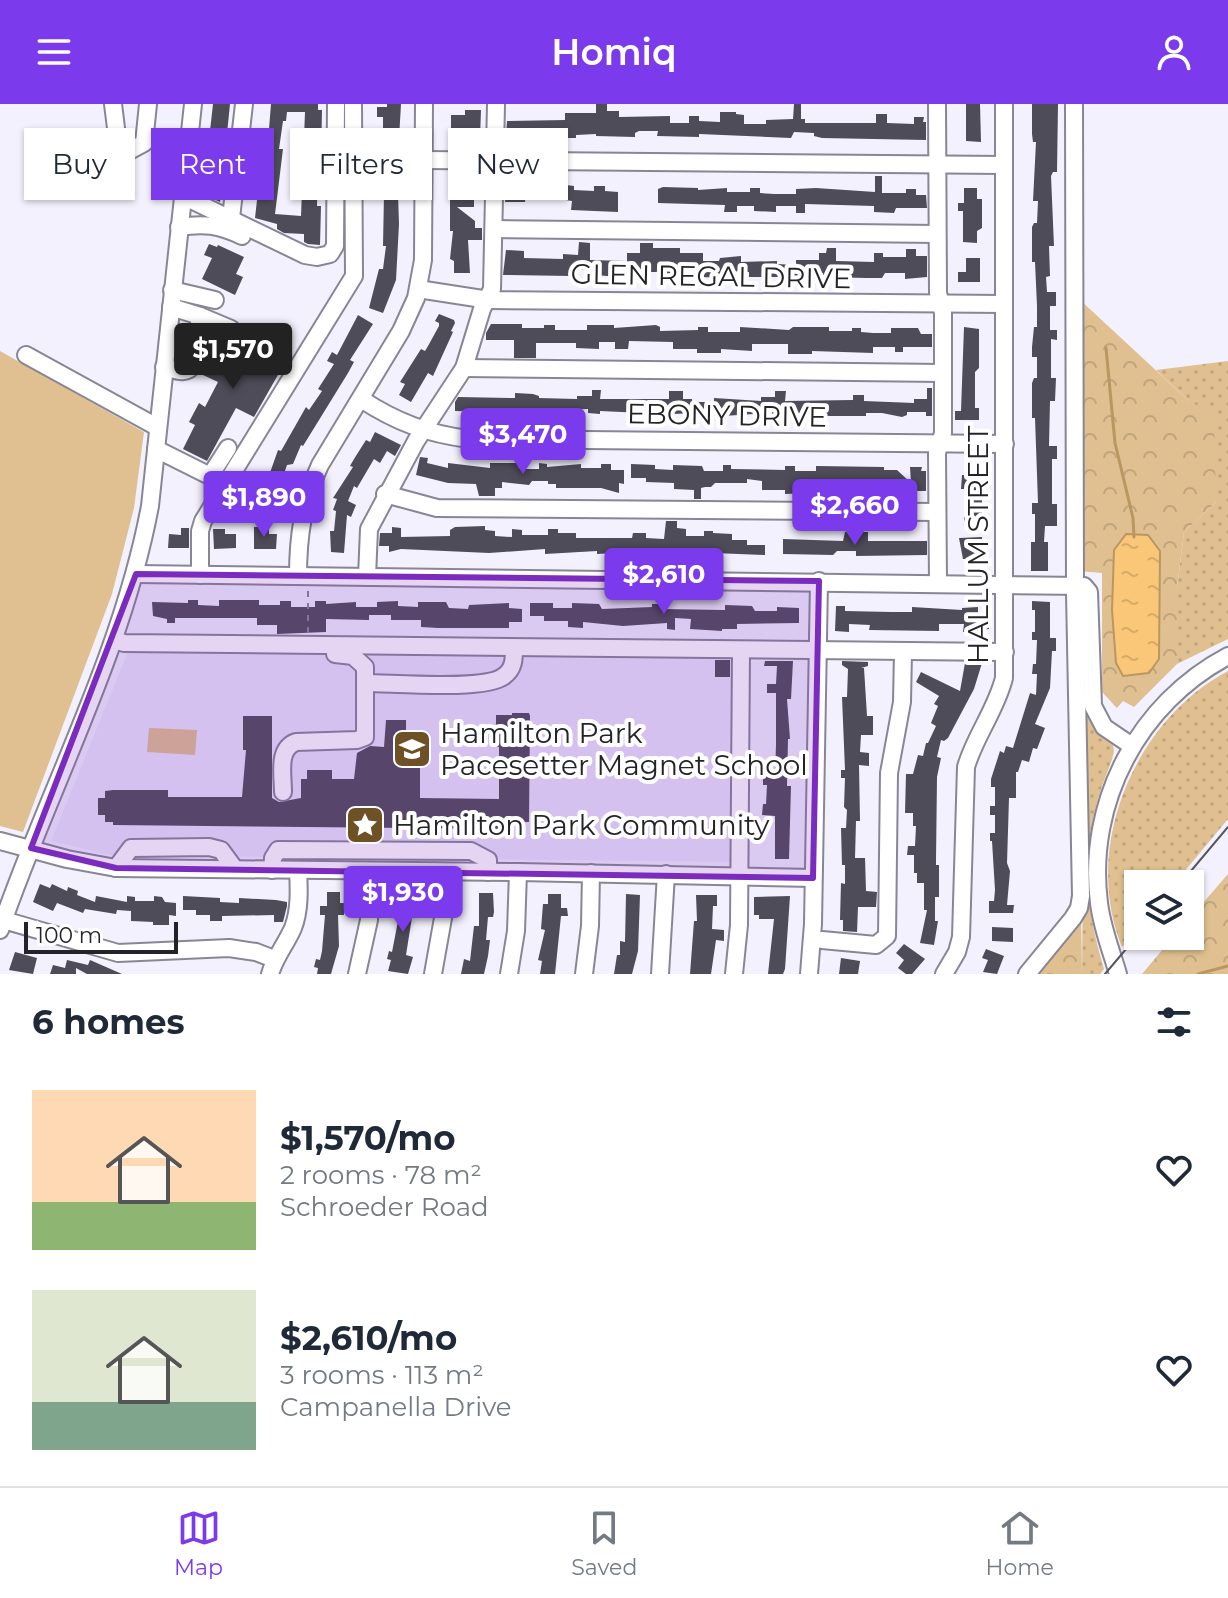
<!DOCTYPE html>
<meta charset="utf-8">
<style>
:root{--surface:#fff;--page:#f2f2f3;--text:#1f2937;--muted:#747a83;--line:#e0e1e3;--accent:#7c3aed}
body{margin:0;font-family:Montserrat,sans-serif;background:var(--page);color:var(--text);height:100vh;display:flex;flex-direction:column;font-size:30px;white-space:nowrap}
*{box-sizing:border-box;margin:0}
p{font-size:26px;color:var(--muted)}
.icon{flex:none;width:44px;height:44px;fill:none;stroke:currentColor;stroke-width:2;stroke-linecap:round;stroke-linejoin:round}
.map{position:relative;height:870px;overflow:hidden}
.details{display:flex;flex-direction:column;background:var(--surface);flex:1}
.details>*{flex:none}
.banner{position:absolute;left:24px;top:24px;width:800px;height:72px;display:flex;gap:16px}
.tools{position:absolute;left:1124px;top:766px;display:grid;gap:16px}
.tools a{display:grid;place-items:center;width:80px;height:80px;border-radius:0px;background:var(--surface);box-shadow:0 2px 6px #0004;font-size:40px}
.scale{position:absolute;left:24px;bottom:20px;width:154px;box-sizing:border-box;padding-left:8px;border:4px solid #242329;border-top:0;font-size:22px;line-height:28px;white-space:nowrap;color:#242329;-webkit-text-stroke:6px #fff;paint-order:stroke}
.price{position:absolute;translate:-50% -68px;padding:0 18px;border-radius:8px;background:var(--accent);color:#fff;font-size:26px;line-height:52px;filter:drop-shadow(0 2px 4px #0008)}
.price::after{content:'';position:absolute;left:50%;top:48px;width:24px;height:18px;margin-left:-12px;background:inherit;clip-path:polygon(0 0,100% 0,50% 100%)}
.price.current{background:#222;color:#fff}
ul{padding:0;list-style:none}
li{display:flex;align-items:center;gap:24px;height:200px;padding:0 32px}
li span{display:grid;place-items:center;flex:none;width:224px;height:160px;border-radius:0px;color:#555}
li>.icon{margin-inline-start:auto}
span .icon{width:96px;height:96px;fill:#fffc;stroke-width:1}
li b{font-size:34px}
h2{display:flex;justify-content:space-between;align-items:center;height:96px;padding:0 32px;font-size:34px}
.chip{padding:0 28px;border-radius:0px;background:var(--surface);box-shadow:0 2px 6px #0004;font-size:28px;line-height:72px}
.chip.current{background:var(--accent);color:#fff}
header{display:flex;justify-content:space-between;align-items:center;height:104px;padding:0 32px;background:var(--accent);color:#fff;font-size:36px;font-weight:600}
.tab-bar{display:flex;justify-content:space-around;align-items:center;height:112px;border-top:2px solid var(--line);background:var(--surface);font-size:22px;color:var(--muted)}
.tab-bar a{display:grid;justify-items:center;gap:4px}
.tab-bar .current{color:var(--accent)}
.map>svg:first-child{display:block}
.built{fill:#eae7fd}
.grass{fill:url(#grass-dots)}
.forest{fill:url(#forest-crowns)}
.green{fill:#e0c090}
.water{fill:url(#water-ripples);stroke:#ba9660;stroke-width:2}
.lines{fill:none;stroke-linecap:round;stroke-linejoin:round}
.stream{stroke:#ba9660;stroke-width:3}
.building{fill:#4e4c58;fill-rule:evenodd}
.minor-casing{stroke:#888694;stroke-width:20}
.path{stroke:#898891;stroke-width:2;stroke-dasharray:6 6;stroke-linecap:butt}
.minor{stroke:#fff;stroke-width:16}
.tram{stroke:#57565e;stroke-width:2}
.marked{fill:#7b2cbf;fill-opacity:0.2;stroke:#7b2cbf;stroke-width:6;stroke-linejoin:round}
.labels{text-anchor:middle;stroke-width:8;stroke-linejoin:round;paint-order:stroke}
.street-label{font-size:28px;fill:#242329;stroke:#fff}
.poi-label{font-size:28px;fill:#242329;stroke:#fff;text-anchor:start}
</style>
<header><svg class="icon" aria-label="menu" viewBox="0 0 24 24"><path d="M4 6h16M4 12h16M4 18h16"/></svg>Homiq<svg class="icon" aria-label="person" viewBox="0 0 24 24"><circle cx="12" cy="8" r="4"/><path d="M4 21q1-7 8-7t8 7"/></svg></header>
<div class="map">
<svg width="1228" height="870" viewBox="0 0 1228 870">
<defs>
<pattern id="grass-dots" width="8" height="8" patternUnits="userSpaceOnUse" patternTransform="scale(2)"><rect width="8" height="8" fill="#e0c090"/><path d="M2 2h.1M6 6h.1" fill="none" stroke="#c0a57c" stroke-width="1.8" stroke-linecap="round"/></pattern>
<pattern id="forest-crowns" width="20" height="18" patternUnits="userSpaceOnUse" patternTransform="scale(2)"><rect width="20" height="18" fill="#e0c090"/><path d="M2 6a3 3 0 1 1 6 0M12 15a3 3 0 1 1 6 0" fill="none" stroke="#c0a57c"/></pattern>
<pattern id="water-ripples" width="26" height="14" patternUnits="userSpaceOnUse" patternTransform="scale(2)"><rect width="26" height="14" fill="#fac778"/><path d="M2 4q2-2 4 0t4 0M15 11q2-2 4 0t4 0" fill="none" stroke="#d6ab68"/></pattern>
</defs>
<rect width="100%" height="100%" fill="#f2f1fd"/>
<path class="built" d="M129,545L735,552V758L109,751L51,737Z"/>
<g class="grass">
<path d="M1228,257V535L1177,560V484L1184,428L1216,398L1189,297L1156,266Z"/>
<path d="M1086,496L1091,614L1102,632L1113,641L1114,648C1110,664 1102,679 1098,695C1081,757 1086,805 1104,865L1100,870H1082Z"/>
<path d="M1228,567V715L1174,780H1138V824L1122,843C1081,743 1135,616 1228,567Z"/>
</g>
<g class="forest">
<path d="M1079,195L1189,297L1214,310L1216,398L1184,428L1177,484V560L1134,603L1123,597L1117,604L1102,588V469L1079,467Z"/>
<path d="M1228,770V870H1142L1174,832H1190V814Z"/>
<path d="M1081,806L1082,870H1030Z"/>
</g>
<g class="green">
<path d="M0,247L144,328L134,404L112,490L23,728L0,722Z"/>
<path d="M149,624L197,626L195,651L147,648Z"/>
</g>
<path class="water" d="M1126,430L1148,431L1160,447L1159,555L1149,569L1123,572L1116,559L1112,506L1114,446Z"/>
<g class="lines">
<g class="stream">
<path d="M1106,244L1115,339L1133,414L1134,433"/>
<path d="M1198,870L1228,862"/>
</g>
</g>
<g class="building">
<path d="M213,0H230L220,98L203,90Z"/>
<path d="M271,0H318V6H322L321,57H318L317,102H321L320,141L308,140L304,138V130L284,129L277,125V120L255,114L257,96H261L266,46L262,45L265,24L269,25ZM287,8H305L301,112L275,110L283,45H279L283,17H286Z"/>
<path d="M387,0H401L398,52H379L377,29H383V13H377V3H387Z"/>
<path d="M596,0H607V7H619V13L670,12V19H689V12H699V17L720,18V8H736V10L744,11V20H766V16L793,15L794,0H801V15H805V19H876V10H887V19L914,20V13H924L923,18H926V36L822,34L814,32V29L794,28L791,34L699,30V33L657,32L658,27H639L635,29V33L596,32V30L576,31V34H565V30L506,31L507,17L565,16V9H596Z"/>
<path d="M966,0H980L981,38L966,37Z"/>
<path d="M1032,0H1058L1057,68H1053L1051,72L1054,142H1049L1050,172L1046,173L1047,188H1056V202H1050V226H1057V236L1051,235V274H1056L1055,297H1050L1049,342H1057V355H1052V400H1057V422H1045L1044,438H1048V467H1031V438H1035V410H1032V399H1038L1035,314H1032V279L1034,274H1037V253H1032V243L1034,223H1037V202L1035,158H1032V123L1034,119H1037L1038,97H1033L1036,38H1033L1032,30Z"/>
<path d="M465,6H481L480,34L457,36V33H451V11H465Z"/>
<path d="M875,72H882V89H906V85H916V91H926L927,104H896L894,109L874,108V102L805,100V109H796V102H776V108L754,107V102H737V108H724L725,101L658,99V85L663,83L698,84V86L727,84V88H750V84H760V89L774,90H796V85L816,84L875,88Z"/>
<path d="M454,79H468V93H474V103H457L475,117V124H482V136H468L470,169H454V157L450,155L453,127H450V89L454,90Z"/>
<path d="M507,81L526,83L525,98H505Z"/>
<path d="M566,81L574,82V86L594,87V82H605V87L618,88V108L571,106L572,97L565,96Z"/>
<path d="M964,84H977V95H982V124L977,127V139L963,138V107H958V99H964Z"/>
<path d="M384,90H398L399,120L396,176L383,209L369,204L379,165H383L386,142H383Z"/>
<path d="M579,138L590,139V156L627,157V149H640V139H653V144H680V149H703V157H719L720,154L741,152V158L777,157V160L796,161V156H819V149H826L827,144H836V157L874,158V149H883V153H906V145H916V152H927V173L905,175V169H885L882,174H866L823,173V169H805L804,173H749V168L731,167V174L667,172V168H649V172H607L595,171V166H574L571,172L503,171L506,146L524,147V154L563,155V150L578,151Z"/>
<path d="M209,140L217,143L218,141L244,153L236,170L243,173L235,191L202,175L212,154L204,151Z"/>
<path d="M966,154H980V178H958V168H966Z"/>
<path d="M439,210L454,216L455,219L451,227L453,228L433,272L428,269L411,298L399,291L405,280L400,278L421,245L425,247L428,242L439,222V219L435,217Z"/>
<path d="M358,211L373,220L350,256L354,258L348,269L303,342L301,341L293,360L287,361L277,390L281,392L277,403L254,396L261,378L266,380L278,346L281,347L306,303L309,306L322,287L318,285L334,260L327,257L332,248L337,251Z"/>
<path d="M491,220H522V224H544V221H555V226H587V221H614V224L656,221L660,223V227L698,226V223H708V228H740V223L789,226L793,223H829V227H852V224H861V228L873,229H891V224H918L921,230H932V243H903V248H895V243H873V249L812,247V250H788V240H752V247L721,245V249H697V245H673V238L629,237L628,245H615V238H599V245L576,244V239H536V254H514V236H486V229Z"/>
<path d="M964,223L979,225V264L975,268V304H979V316H955V307H961Z"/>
<path d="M241,232L287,255L254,313L236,304L207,357L183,345L195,321L189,318L199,299L205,303L218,278L203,271L221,237L235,244Z"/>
<path d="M927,284H932V312H926V308H907V311L902,313L882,309H866V312H772V306H754V310L723,312L699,311L700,309L643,311V309L600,307V310L588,309V305L539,307V310L455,307V298L458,293L515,294V289L533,290L539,292V294L577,295V292H592V286H601L600,295H669V287H683V295H692V298H714V294L761,297V293H775V287H786L785,297L853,296V291H864V297L914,299V295H927Z"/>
<path d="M375,328L401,341L395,352L387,347L380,359L374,355L357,384L354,382L348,397L356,401L351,413L347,411L344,449L331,448L330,427H334L336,407L333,406L337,395L333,394L353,363L350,362L354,355L366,336L370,338Z"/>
<path d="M420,353L428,354L427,359L448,364V359L490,364V359H518V363L521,365H539V359L547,360V363L581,360V364H601V360H611V366H624V380L619,379V389L601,384H556V380H548V377H532L529,381L502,378V384H495V392H479L476,380L448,379L416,371Z"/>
<path d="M631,360L655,361V365L673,366V361L702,362L704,367H723V361H731V365L785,366V362H795V367H816V362L884,363V366H897L911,379L910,363H922L921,367H926V387H911V380H866L864,382H838V388L785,390V386H762V377L747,375V379H715L711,383H705L701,384V395H694V386L674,385V379L646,378V374H631Z"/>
<path d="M966,362H982V418H964V409H968V385H961L962,371H966Z"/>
<path d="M666,417H677V424L686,425V432H704V427H713V429L732,430V436H747V441H765V451L713,449L688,453V450L650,448H646V451H633V448L597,450V447L545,450V445L489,449L401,445L389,448V442H379L380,429H392V423L401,424V433L450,432V426L455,423L485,422V426L495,427V432L512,433V425L522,426V431H548V425H558V429H576V434H632L633,429H646V434L664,435Z"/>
<path d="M269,422V430H277L276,445H254V423Z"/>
<path d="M181,424H189V444H168L169,430L181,431Z"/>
<path d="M213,425H225V430H236V444L214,445Z"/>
<path d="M845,428H868V437H927V451L856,452V447H837L833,451L783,450V435L843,437Z"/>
<path d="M982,433V441H978L977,444V455H963L959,434Z"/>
<path d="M188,496H198V501L219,502V496H259V501H280V497H291V503H315V497H326V500L356,498V503H377V498L398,497V502L418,503V498H446L449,504L468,505L469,501L509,499V504L522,505V518H509V524H438L421,523V516H391V511H369V516L326,515V528L277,530V521H257V514H175V519H167V515L153,512L152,498L188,499Z"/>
<path d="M1032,497L1050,498V534H1056V547H1052L1050,584L1035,620L1045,624L1037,645L1033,644L1029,658L1022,656L1018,668H1016V694H1009L1007,759L1010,767L1007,801H1014L1013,809H989V797H994L995,786L992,737H990V729H995V711H990V702H995V683H991V675L1000,647L1004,649L1006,642L1013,644L1030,589L1036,591L1037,570H1032L1033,560H1036L1037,536H1032V528H1035V506H1032Z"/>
<path d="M530,499H553V504H572V499L599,500L602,505L652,503V500H662V505L725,506V501L752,502L755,507H777V503L799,504V519L737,520V525H722V527L690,525L691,515L675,514V526L667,525V519L623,522L583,518V524L568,523V517H544V512H530Z"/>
<path d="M836,502H845V507L891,508H912V503L962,506V504L978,503V509H989V525L963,528L964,520H939V527L869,526L870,521L849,520V528L835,527Z"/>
<rect x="715" y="556" width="15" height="17"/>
<path d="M765,557H793L791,595H787L790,635H788L787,682H791L789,755H775V712L762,711L763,700H766L767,681H763V671H775L776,641V589H767V580H776L777,562H764Z"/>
<path d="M842,557L868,558V562L861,564H864L867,612H873V631H861L860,648L869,649V662L859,661L860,717H856L855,754H865L866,787L877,788L876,803H858L857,828L843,827V816H840L841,779L845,780V761H842L841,724H846L847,706L844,703L845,674H841V666H845L842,593H847L848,565L842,561Z"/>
<path d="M965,559H982L974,585L948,634L944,637L941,636L937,653L941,654L937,673L936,756V761H939V793H935V817H938L934,841L920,839L927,806H924V779H917V769H914V751H907L908,742H915L916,722H913V709H905L906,670H913L918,651L923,652L926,639H928L936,622L931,619L938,602L934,600L939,592L916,578L921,568L960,587Z"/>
<path d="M512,609H529L530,612L529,718H517V721H511V725L113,721V718H105V711H98V694H105V687L113,686H168V693H242L246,646H243V612H272V694L279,698L301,694V675H307V666H332V675H354L357,649L370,642L384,643L386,616H406V661H420V694L499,695V643H496V611H512Z"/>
<path d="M40,780L50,784L52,780L67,787L68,783L78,787L77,791L95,798L96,792L127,798V792L135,793V797H154V792L162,793L165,798L176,799V812L169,811V821H153V818L131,817V807L117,806L116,810L85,805L83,809L57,799L53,807L33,798Z"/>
<path d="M396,787L416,788L406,851L413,853L408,870L388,867L391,856L387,855L389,847L392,848L398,817L400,818V798H396Z"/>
<path d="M327,788H340V799H345L344,811H338L339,842L331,870H317L318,864L314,863L316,855L320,856L322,847L325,811H320V802H327Z"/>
<path d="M479,789H493L494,808L493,813H488L486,836H490L488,852L484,870H461L464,855L470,857L474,822H479Z"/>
<path d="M548,790H561V804H567L568,812H561L555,870H540L542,857L538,856L545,826L541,825L543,800H548Z"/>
<path d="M626,790L640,791L638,847L632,870H614L617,851H620V837L625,838Z"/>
<path d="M696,791H717V802H713L712,825L724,826V837L716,836L711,870H690L694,817H697Z"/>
<path d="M183,792L220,794V798L239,799V794L276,796L287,798V802L283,818H274V811L222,812V817H210V811H196V806H183Z"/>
<path d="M790,792L785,865L783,870H768L774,815H759V811H754V793Z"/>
<path d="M992,823L1013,824V838L992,837Z"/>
<path d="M904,840L925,855L912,870H906L898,864L904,856L896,849Z"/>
<path d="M986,845L1004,852L997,870L983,868L988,856L982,854Z"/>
<path d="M15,848L37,854L33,870L9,866Z"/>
<path d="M841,854L860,857L858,870H839Z"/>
<path d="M67,856L88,861L90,856L122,870H87L76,864V870H50L53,861L65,864Z"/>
</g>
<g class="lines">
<defs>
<g id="minor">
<path d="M113,0L118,40L131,46L144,39L148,0"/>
<path d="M937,0L938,189L943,209V329L937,349L938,478"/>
<path d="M424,56L1004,61"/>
<path d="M183,92L305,151L317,153L330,150L335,142L336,0"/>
<path d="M231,114L244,0"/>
<path d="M179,123C204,119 219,121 242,132"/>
<path d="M494,125L937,130"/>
<path d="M418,185L489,196L1004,200"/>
<path d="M172,186L215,196"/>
<path d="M171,203L200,212L231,225"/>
<path d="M26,251L157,323"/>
<path d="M164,263C175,266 187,272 194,260L200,212"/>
<path d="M464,264L943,269"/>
<path d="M361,295C396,318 428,330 469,335L1005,340"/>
<path d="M156,345L210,372L228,344"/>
<path d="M385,390L437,404L937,408"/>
<path d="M136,470L1084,482L1089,488L1093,602L1104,623L1132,642"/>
<path d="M200,471V427L203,417L354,172L353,0"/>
<path d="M298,472C298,432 303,398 320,361L401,227L416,194L423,156L424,0"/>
<path d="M367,473L369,425L416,337L464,264L482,205L492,185L496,0"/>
<path d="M114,536L124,539L1005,548"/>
<path d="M366,579C394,579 486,587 504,572C514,565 514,555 514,544"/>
<path d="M283,688C283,670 277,645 296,638L357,636L365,633V563L353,552L335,550"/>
<path d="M0,737L67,755L116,764L518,768L813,774"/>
<path d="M116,764L131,744L209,743L221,746L235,765"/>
<path d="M272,766L273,754L278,746L471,747L488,756V768"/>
<path d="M0,815L118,849L229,844L256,848L274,855"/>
<path d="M0,826C49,684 122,551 150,402L193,0"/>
<path d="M822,836L876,841L887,832L889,669L902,598L903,548"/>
<path d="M270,870C275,853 286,840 293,824C300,806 299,785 298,766"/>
<path d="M357,870L369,816L370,767"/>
<path d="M433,870L443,814V768"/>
<path d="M509,870L516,827L518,768"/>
<path d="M584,870L590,822L591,769"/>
<path d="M660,870L666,770"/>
<path d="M734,870L739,821L741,546"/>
<path d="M809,870L813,820L819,477"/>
<path d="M944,870L957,848L961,833L966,663C975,632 996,606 1004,574V0"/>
<path d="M1027,870L1073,814L1079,804L1081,792L1075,489L1074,0"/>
<path d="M1118,870C1111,846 1102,824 1099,799C1086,698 1139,599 1228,552"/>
</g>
</defs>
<use href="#minor" class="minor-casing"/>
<path class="path" d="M308,487V529"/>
<use href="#minor" class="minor"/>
<g class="tram">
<path d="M1180,780L1228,723"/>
<path d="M1105,870L1138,831"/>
</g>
</g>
<path class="marked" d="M136,470L819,477L813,774L116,764L31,744Z"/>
<defs>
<symbol id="school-square" viewBox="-11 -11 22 22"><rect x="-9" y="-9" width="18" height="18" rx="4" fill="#6e5225" stroke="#fff"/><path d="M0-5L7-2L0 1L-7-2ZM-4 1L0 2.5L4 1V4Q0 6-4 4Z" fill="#fff"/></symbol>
<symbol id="sight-square" viewBox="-11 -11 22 22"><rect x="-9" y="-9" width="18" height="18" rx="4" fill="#6e5225" stroke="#fff"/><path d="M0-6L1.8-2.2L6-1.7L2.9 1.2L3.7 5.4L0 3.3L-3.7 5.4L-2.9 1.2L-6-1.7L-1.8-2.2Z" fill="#fff"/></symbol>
</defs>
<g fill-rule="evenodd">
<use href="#school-square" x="390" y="623" width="44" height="44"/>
<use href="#sight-square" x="343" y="699" width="44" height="44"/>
</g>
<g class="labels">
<g class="street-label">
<text transform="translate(711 172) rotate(1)" y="10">GLEN REGAL DRIVE</text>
<text transform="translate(727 311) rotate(1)" y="10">EBONY DRIVE</text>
<text transform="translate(978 441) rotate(-90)" y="10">HALLUM STREET</text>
</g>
<g class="poi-label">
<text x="440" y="639">Hamilton Park<tspan x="440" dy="32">Pacesetter Magnet School</tspan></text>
<text x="393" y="731">Hamilton Park Community</text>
</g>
</g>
</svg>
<div class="tools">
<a><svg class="icon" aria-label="layers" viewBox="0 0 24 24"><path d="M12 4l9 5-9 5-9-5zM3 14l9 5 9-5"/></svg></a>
</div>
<div class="scale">100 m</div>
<b class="price current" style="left:233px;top:287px">$1,570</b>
<b class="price" style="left:523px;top:372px">$3,470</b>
<b class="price" style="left:264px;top:435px">$1,890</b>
<b class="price" style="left:855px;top:443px">$2,660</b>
<b class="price" style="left:664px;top:512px">$2,610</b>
<b class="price" style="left:403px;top:830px">$1,930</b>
<div class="banner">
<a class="chip">Buy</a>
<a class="chip current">Rent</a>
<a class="chip">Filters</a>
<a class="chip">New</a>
</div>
</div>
<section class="details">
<h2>6 homes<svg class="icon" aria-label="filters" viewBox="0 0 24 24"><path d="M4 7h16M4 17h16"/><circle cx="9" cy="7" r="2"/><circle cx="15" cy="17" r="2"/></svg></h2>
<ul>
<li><span style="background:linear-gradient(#ffd9b3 70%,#8fb573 0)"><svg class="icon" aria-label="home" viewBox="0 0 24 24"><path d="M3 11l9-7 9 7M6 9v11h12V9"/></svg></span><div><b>$1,570/mo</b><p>2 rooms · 78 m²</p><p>Schroeder Road</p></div><svg class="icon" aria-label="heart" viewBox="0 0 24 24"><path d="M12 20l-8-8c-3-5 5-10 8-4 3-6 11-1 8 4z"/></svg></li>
<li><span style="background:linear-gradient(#dfe7d0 70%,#7fa58c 0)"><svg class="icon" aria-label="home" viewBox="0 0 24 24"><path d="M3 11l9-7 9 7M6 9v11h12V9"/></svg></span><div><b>$2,610/mo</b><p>3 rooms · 113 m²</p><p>Campanella Drive</p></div><svg class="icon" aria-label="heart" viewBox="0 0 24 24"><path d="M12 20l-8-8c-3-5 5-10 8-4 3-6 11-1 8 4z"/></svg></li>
</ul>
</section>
<nav class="tab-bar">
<a class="current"><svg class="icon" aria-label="map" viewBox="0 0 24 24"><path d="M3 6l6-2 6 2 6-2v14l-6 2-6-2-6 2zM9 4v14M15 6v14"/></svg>Map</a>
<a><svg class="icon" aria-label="saved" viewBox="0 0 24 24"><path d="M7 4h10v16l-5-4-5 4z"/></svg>Saved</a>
<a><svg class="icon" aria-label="home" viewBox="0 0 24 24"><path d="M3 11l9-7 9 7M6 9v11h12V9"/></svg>Home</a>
</nav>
